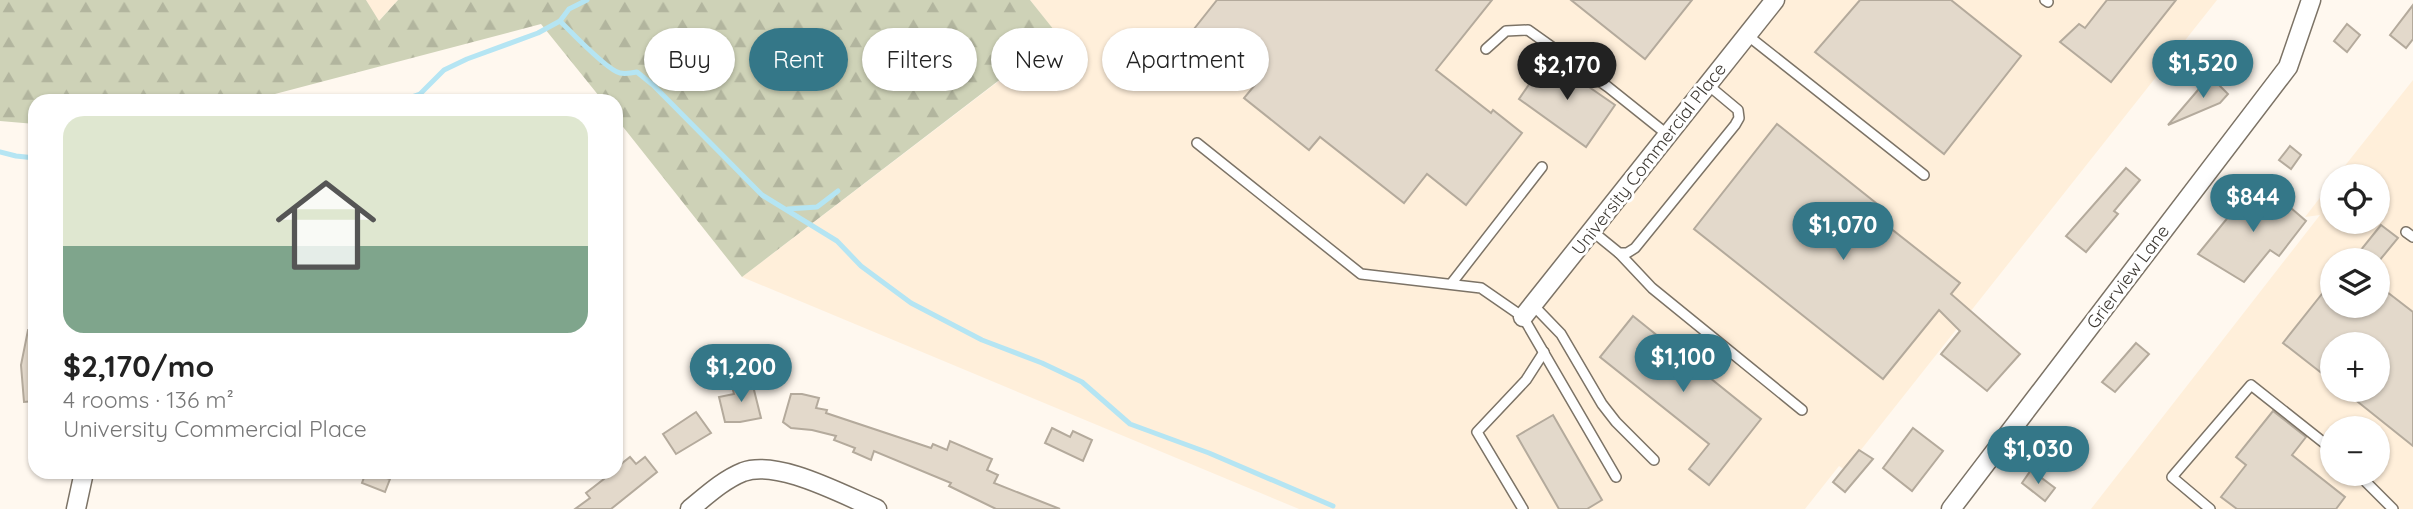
<!DOCTYPE html>
<meta charset="utf-8">
<style>
:root{--surface:#fff;--page:#f2f2f2;--text:#222;--muted:#767676;--accent:#347788}
body{margin:0;font-family:Quicksand,sans-serif;background:var(--page);color:var(--text);height:100vh;display:flex;flex-direction:column;font-size:26px;white-space:nowrap}
*{box-sizing:border-box;margin:0}
p{font-size:23px;color:var(--muted)}
.icon{flex:none;width:38px;height:38px;fill:none;stroke:currentColor;stroke-width:2;stroke-linecap:round;stroke-linejoin:round}
.map{position:relative;flex:1;overflow:hidden}
.details{position:absolute;left:28px;top:94px;width:595px;height:385px;display:flex;flex-direction:column;background:var(--surface);border-radius:21px;box-shadow:0 2px 5px #0004}
.details>*{flex:none}
.guide{position:absolute;left:644px;top:28px;width:665px;height:63px;display:flex;gap:14px}
.tools{position:absolute;left:2320px;top:164px;display:grid;gap:14px}
.tools a{display:grid;place-items:center;width:70px;height:70px;border-radius:50%;background:var(--surface);box-shadow:0 2px 5px #0004;font-size:35px}
.price{position:absolute;translate:-50% -60px;padding:0 16px;border-radius:24px;background:var(--accent);color:#fff;font-size:23px;line-height:46px;filter:drop-shadow(0 2px 4px #0008)}
.price::after{content:'';position:absolute;left:50%;top:42px;width:21px;height:16px;margin-left:-10px;background:inherit;clip-path:polygon(0 0,100% 0,50% 100%)}
.price.current{background:#222;color:#fff}
ul{padding:0;list-style:none}
li{display:grid;align-content:center;gap:14px;height:371px;padding:0 35px}
li span{display:grid;place-items:center;height:217px;border-radius:21px;color:#555}
li>.icon{margin-inline-start:auto}
span .icon{width:126px;height:126px;fill:#fffc;stroke-width:1}
li b{font-size:30px}
.pill{padding:0 24px;border-radius:32px;background:var(--surface);box-shadow:0 2px 5px #0004;font-size:24px;line-height:63px}
.pill.current{background:var(--accent);color:#fff}
.map>svg:first-child{display:block}
.built{fill:#ffefda;fill-rule:evenodd}
.forest{fill:url(#forest-firs)}
.lines{fill:none;stroke-linecap:round;stroke-linejoin:round}
.stream{stroke:#b5e5f3;stroke-width:5}
.building{fill:#e3d9cb;stroke:#b4aa9c;stroke-width:2}
.lane-casing{stroke:#7c7366;stroke-width:12}
.street-casing{stroke:#7c7366;stroke-width:21}
.lane{stroke:#fff;stroke-width:9}
.street{stroke:#fff;stroke-width:18}
.labels{text-anchor:middle;stroke-width:6;stroke-linejoin:round;paint-order:stroke}
.street-label{font-size:18px;fill:#3c3832;stroke:#fff}
</style>
<div class="map">
<svg width="2413" height="509" viewBox="0 0 2413 509">
<defs>
<pattern id="forest-firs" width="22" height="20" patternUnits="userSpaceOnUse" patternTransform="scale(1.75)"><rect width="22" height="20" fill="#ced2b7"/><path d="M5 1l3.5 6h-7zM16 11l3.5 6h-7z" fill="#b2b59e"/></pattern>
</defs>
<rect width="100%" height="100%" fill="#fff8ef"/>
<g class="built">
<path d="M366,0H398L378,22Z"/>
<path d="M1030,0H2217L1845,470L1839,466L1805,509H1299L742,277L1058,36Z"/>
<path d="M2413,80V509H2091L2320,215L2305,217L2333,181V222H2378V177H2336ZM2333,261H2378V306H2333ZM2333,345H2378V390H2333ZM2333,429H2378V474H2333Z"/>
</g>
<path class="forest" d="M0,0H366L379,21L398,0H1030L1058,35L742,277L616,118V102L603,101L541,24L248,101L35,102V124L0,121Z"/>
<g class="lines">
<g class="stream">
<path d="M560,21C571,32 608,71 620,73C625,74 632,73 637,72L653,85L762,195L837,241L861,266L911,303L982,340L1042,363L1082,382L1130,424L1209,453L1333,506"/>
<path d="M397,102L420,94L444,70L467,59L538,33L560,21L569,9L587,0"/>
<path d="M0,152L16,156L35,158"/>
<path d="M788,209L817,207L838,191"/>
</g>
</g>
<g class="building">
<path d="M1217,0H1492L1436,70L1491,113L1493,110L1522,133L1466,205L1427,174L1404,203L1320,137L1309,150L1244,98L1255,85L1190,34Z"/>
<path d="M1571,0H1692L1645,59Z"/>
<path d="M1860,0H1951L2021,56L1944,154L1815,52Z"/>
<path d="M2107,0H2176L2111,82L2060,42L2079,24L2085,28Z"/>
<path d="M2413,5V39L2406,48L2390,35Z"/>
<path d="M2347,24L2360,35L2347,52L2334,41Z"/>
<path d="M1547,58L1615,105L1586,147L1519,99Z"/>
<path d="M2210,76L2228,94L2220,103L2168,125Z"/>
<path d="M1777,124L1881,207L1875,216L1960,283L1951,294L2020,354L1987,391L1941,354L1960,331L1939,310L1883,379L1694,229Z"/>
<path d="M2290,146L2301,155L2291,169L2279,160Z"/>
<path d="M2126,168L2140,180L2114,211L2118,214L2086,252L2066,236Z"/>
<path d="M2262,183L2306,221L2279,256L2270,250L2244,282L2198,254L2234,210L2237,213Z"/>
<path d="M2381,225L2398,238L2379,261H2352Z"/>
<path d="M2333,280V306H2378V285L2413,312V446L2343,390H2378V345H2333V382L2283,343Z"/>
<path d="M1633,316L1761,419L1709,485L1689,469L1709,444L1600,357Z"/>
<path d="M28,330L35,331V401L24,402L21,365Z"/>
<path d="M2136,343L2149,354L2115,392L2102,382Z"/>
<path d="M752,382L761,418L740,422H725L719,397L734,394L732,386Z"/>
<path d="M791,394H802L819,398L816,408L827,410L826,413L931,448L933,444L947,450L950,441L992,459L987,470L998,475L994,483L1060,509H996L949,486L951,483L874,451L871,460L853,452L855,448L834,440L836,436L812,430L791,428L783,422Z"/>
<path d="M2273,411L2306,437L2292,455L2345,497L2336,509H2237L2221,497L2246,465L2236,457Z"/>
<path d="M696,412L711,433L676,454L663,434Z"/>
<path d="M1553,415L1602,500L1587,509H1559L1517,436Z"/>
<path d="M1052,428L1070,437L1073,431L1092,440L1083,461L1045,443Z"/>
<path d="M1913,428L1943,451L1912,491L1883,468Z"/>
<path d="M1859,450L1873,459L1845,492L1833,482Z"/>
<path d="M630,457L636,464L645,457L657,472L611,509H575L590,498L586,493L613,472H616V468Z"/>
<path d="M2031,470L2055,488L2045,501L2022,483Z"/>
<path d="M366,472L390,479L385,492L362,483Z"/>
</g>
<g class="lines">
<defs>
<g id="lane">
<path d="M2045,0L2048,2"/>
<path d="M1747,35L1924,175"/>
<path d="M1486,49L1506,31L1528,30L1608,87L1668,135"/>
<path d="M1197,143L1361,274L1481,288L1523,317L1616,477"/>
<path d="M1592,231L1619,253H1627L1635,248L1735,125L1739,118L1738,110L1708,85"/>
<path d="M2406,232L2413,237"/>
<path d="M1619,253L1652,288L1802,410"/>
<path d="M1451,284L1542,167"/>
<path d="M1533,305L1561,334L1602,404L1616,422L1654,460"/>
<path d="M2358,474L2393,509"/>
<path d="M1523,509L1477,432L1526,380L1544,352"/>
<path d="M2210,509L2172,477L2251,385L2333,450"/>
</g>
<g id="street">
<path d="M1523,317L1775,0"/>
<path d="M76,509L84,472"/>
<path d="M690,509C706,496 723,480 743,472C778,459 843,495 877,509"/>
<path d="M1951,509L2288,67L2311,0"/>
</g>
</defs>
<use href="#lane" class="lane-casing"/>
<use href="#street" class="street-casing"/>
<use href="#lane" class="lane"/>
<use href="#street" class="street"/>
</g>
<g class="labels">
<g class="street-label">
<text transform="translate(1649 159) rotate(-52)" y="6">University Commercial Place</text>
<text transform="translate(2128 277) rotate(-53)" y="6">Grierview Lane</text>
</g>
</g>
</svg>
<div class="tools">
<a><svg class="icon" aria-label="locate" viewBox="0 0 24 24"><circle cx="12" cy="12" r="6"/><path d="M12 2v4M12 18v4M2 12h4M18 12h4"/></svg></a>
<a><svg class="icon" aria-label="layers" viewBox="0 0 24 24"><path d="M12 4l9 5-9 5-9-5zM3 14l9 5 9-5"/></svg></a>
<a>+</a>
<a>−</a>
</div>
<b class="price" style="left:2203px;top:100px">$1,520</b>
<b class="price current" style="left:1567px;top:102px">$2,170</b>
<b class="price" style="left:2253px;top:234px">$844</b>
<b class="price" style="left:1843px;top:262px">$1,070</b>
<b class="price" style="left:1683px;top:394px">$1,100</b>
<b class="price" style="left:741px;top:404px">$1,200</b>
<b class="price" style="left:2038px;top:486px">$1,030</b>
<div class="guide">
<a class="pill">Buy</a>
<a class="pill current">Rent</a>
<a class="pill">Filters</a>
<a class="pill">New</a>
<a class="pill">Apartment</a>
</div>
<section class="details">
<ul>
<li><span style="background:linear-gradient(#dfe7d0 60%,#7fa58c 0)"><svg class="icon" aria-label="home" viewBox="0 0 24 24"><path d="M3 11l9-7 9 7M6 9v11h12V9"/></svg></span><div><b>$2,170/mo</b><p>4 rooms · 136 m²</p><p>University Commercial Place</p></div></li>
</ul>
</section>
</div>
